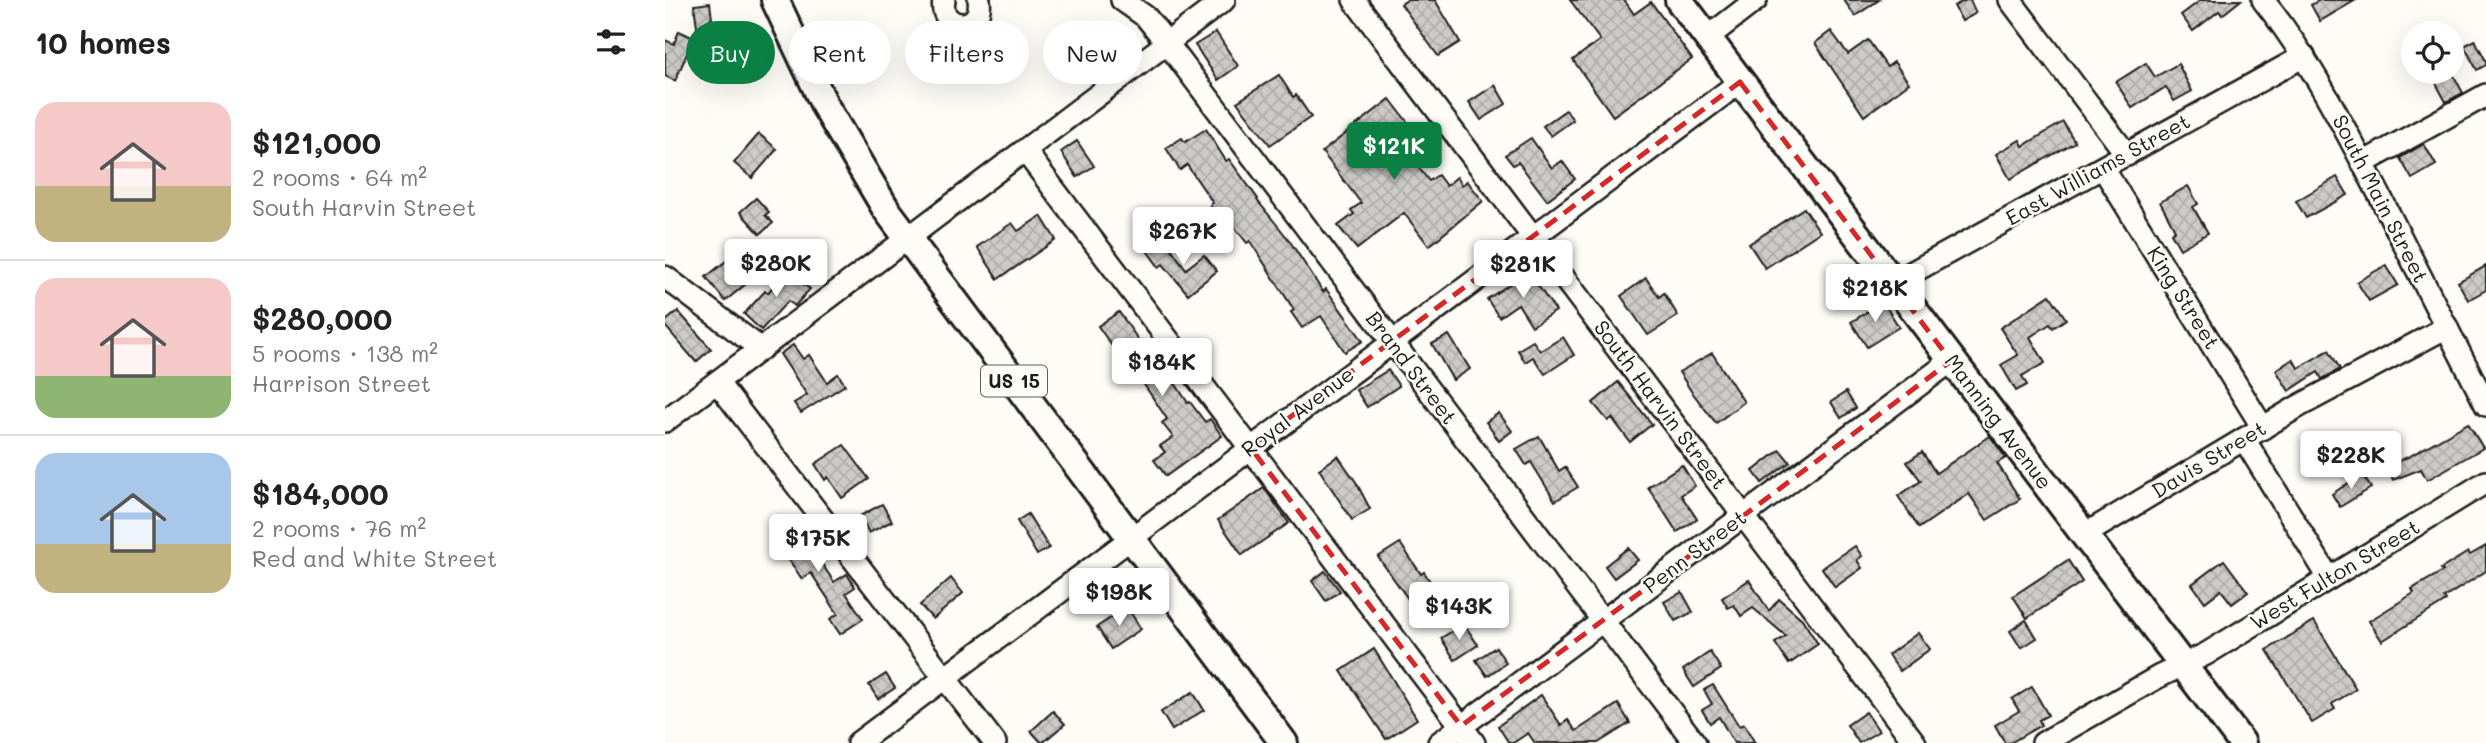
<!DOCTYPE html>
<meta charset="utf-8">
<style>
:root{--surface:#fff;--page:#f2f2f2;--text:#222;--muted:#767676;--line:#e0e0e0;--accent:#0b8043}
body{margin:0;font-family:Mali,sans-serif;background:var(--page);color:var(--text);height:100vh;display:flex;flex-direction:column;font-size:26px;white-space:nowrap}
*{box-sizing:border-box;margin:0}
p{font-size:23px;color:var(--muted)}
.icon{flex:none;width:38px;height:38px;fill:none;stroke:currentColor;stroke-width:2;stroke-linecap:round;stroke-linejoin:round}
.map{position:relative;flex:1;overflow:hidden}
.side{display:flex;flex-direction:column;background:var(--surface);width:665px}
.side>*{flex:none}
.banner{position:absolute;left:21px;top:21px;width:665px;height:63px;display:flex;gap:14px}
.tools{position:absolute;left:1736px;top:21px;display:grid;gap:14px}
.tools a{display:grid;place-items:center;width:63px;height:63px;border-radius:50%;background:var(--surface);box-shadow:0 7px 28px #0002;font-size:35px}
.price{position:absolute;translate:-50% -60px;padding:0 16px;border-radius:7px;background:#fff;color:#222;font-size:23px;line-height:46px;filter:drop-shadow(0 2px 4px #0008)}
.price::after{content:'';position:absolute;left:50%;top:42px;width:21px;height:16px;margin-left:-10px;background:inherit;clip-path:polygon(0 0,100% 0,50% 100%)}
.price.on{background:var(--accent);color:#fff}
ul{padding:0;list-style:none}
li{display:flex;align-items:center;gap:21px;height:175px;padding:0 35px}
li+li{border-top:2px solid var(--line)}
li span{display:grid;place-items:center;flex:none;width:196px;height:140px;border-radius:21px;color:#555}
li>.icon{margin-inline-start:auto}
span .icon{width:84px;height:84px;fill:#fffc;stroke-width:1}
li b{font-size:30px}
h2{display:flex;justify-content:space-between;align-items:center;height:84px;padding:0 35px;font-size:30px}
.pill{padding:0 24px;border-radius:32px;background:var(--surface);box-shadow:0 7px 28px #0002;font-size:24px;line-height:63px}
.pill.on{background:var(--accent);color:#fff}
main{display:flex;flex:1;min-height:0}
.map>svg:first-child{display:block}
.building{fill:url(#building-cross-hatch);stroke:#1c1c1c;stroke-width:2}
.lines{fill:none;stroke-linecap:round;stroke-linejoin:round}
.minor-casing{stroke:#1c1c1c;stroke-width:26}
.major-casing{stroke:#1c1c1c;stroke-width:32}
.minor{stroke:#fdfcf7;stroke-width:21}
.major{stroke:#fdfcf7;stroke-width:26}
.marked{fill:none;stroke:#d62828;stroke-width:5;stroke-dasharray:14 9;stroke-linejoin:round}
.labels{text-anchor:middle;stroke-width:5;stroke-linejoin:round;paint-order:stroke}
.shield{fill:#fdfcf7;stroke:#605f5e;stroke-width:2}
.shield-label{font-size:19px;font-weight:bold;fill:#1c1c1c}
.street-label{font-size:21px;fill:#1c1c1c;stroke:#fdfcf7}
</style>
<main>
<section class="side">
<h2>10 homes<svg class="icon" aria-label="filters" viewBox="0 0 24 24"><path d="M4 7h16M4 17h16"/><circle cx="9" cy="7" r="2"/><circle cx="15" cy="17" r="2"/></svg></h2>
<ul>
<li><span style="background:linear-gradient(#f6c9c9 60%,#c2b280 0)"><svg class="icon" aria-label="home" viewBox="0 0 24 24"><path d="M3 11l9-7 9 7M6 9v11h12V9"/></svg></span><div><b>$121,000</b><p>2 rooms · 64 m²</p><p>South Harvin Street</p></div></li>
<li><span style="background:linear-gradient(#f6c9c9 70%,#8fb573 0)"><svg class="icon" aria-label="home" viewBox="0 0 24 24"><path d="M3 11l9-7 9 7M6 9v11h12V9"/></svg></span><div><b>$280,000</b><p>5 rooms · 138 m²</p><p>Harrison Street</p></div></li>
<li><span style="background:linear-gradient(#a9c7e8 65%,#c2b280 0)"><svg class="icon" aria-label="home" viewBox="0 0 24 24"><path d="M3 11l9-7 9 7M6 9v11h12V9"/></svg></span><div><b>$184,000</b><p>2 rooms · 76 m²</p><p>Red and White Street</p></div></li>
</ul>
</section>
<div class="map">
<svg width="1821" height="743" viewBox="0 0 1821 743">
<defs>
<pattern id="building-cross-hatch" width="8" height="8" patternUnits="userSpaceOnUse" patternTransform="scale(1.75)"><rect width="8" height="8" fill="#cccbc8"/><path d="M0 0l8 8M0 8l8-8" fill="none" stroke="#afaeab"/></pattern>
</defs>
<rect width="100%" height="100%" fill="#fdfcf7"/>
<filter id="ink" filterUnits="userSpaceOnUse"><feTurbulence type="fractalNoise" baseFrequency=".0143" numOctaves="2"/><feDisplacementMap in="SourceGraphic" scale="14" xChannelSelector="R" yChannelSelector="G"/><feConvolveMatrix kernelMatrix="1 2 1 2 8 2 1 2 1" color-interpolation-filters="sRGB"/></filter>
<g filter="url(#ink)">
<g class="building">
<path d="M742,0H770L795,42L773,56L736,4Z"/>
<path d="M905,0H959L969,14L986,2L1027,59L948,116L908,60L935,40Z"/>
<path d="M1179,0H1214L1190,16Z"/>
<path d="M1301,0H1305L1311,13L1297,21L1289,6Z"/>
<path d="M1536,0H1576L1557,15L1554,11L1528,31L1516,15Z"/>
<path d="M1655,0H1691L1655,21L1646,5Z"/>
<path d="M45,3L47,19L43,20L44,33L33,34L29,5Z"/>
<path d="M14,31L29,38L10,81L0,76V40L9,44Z"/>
<path d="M1166,31L1183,54L1203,40L1222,67L1229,62L1244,83L1199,116L1150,43Z"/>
<path d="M551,32L573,66L553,80L530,45Z"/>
<path d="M1810,40L1821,61V65L1812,70L1799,46Z"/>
<path d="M1481,63L1490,77L1513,64L1527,91L1509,101L1501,87L1467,108L1451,82Z"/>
<path d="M1765,72H1787L1798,93L1781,102Z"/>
<path d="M614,75L628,97L631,95L646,117L605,145L572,102Z"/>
<path d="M830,85L841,104L816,120L804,102Z"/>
<path d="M725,99L744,124L729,136L764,181L773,175L781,186L792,177L797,185L802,181L818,201L764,246L739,213L692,249L673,226L689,214L686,210L696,203L657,152Z"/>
<path d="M901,110L908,120L886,136L878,126Z"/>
<path d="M1398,122L1410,142L1345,179L1331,154L1355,140L1358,146Z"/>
<path d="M541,129L561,161L564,159L593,199L592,200L624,240L658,292L661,289L698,341L680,352L656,316L637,328L626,312L629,310L585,241L582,243L563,219L557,223L545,205L548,203L522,165L515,170L501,148L517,138L520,142Z"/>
<path d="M94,134L112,149L87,178L69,163Z"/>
<path d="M866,138L887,168L897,161L910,179L882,200L853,162L848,165L840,155Z"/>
<path d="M412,141L429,166L412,177L396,152Z"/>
<path d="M1759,144L1771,165L1747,179L1735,158Z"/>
<path d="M1672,177L1683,195L1641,218L1631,201Z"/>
<path d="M1523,186L1533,204L1528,207L1543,233L1515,249L1506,233L1510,230L1495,202Z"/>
<path d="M91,198L104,212L100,215L108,223L95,234L75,212Z"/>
<path d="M1139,208L1155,232L1100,268L1084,244Z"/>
<path d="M376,216L391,240L333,279L312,247L347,223L353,231Z"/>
<path d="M500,240L521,269L539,255L552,271L523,294L498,264L494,267L483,252Z"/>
<path d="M83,241L91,254L70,268L82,283L60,301L41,277L71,253L69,250Z"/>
<path d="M1721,265L1733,285L1704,301L1692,282Z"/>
<path d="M1821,266V290L1803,300L1793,282Z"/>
<path d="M119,270L145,289L130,306L123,301L96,330L79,314L100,291L103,293Z"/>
<path d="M863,272L891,311L867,326L853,304L834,317L822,299Z"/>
<path d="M981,278L994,297L999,293L1013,316L983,335L956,296Z"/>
<path d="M1385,295L1401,319L1388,328L1385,324L1365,337L1380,363L1357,376L1362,385L1351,391L1336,365L1353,355L1335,328Z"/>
<path d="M1218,302L1234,327L1202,347L1186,322Z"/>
<path d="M13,311L46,349L31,362L0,326V322Z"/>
<path d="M454,312L481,351L487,348L500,372L502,371L523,403L525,402L540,422L545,419L557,436L501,476L489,460L500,452L495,446L508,437L497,423L502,419L474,377L469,380L451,348L449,349L433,326Z"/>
<path d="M784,335L805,369L788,380L767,344Z"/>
<path d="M898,337L909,355L880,374L868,357L860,362L853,350L868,341L875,351Z"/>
<path d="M128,345L138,359L144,355L162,382L173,374L180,385L136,413L129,403L142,395L115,354Z"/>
<path d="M1664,350L1675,369L1657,379L1653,372L1624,391L1611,370L1628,359L1633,368Z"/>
<path d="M1047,353L1079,402L1051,423L1026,391L1014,372Z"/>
<path d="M723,370L734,386L702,407L691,390Z"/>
<path d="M953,382L987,424L965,442L947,418L943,421L928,403Z"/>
<path d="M1181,392L1191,408L1176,418L1166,402Z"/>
<path d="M834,413L847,431L834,441L821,422Z"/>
<path d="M1803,423L1818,448L1762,480L1756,469L1728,480L1722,466L1745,456Z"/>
<path d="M874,436L894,471L900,467L913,487L890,501L866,462L861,465L851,449Z"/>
<path d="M1325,436L1341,458L1332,463L1355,499L1322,520L1304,494L1254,528L1233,496L1256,481L1242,462L1257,452L1271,473Z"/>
<path d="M179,445L204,479L177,498L163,477L160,480L150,464Z"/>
<path d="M1115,450L1125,462L1097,483L1088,471Z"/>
<path d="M673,456L691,482L705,509L687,520L654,469Z"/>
<path d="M1017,465L1030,486L1016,495L1032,519L1012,532L983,487Z"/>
<path d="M1697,474L1706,488L1675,507L1667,494Z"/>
<path d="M599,488L624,523L577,555L553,520Z"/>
<path d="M217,504L227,521L204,533L195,516Z"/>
<path d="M363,514L384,548L372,555L352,521Z"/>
<path d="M129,518L141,535L139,537L169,582L182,574L190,587L181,593L198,619L175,634L165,619L173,614L146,573L137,579L107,535Z"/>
<path d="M735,543L756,574L759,572L771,591L749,607L713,557Z"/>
<path d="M1190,546L1197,556L1192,560L1197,568L1170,587L1157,568Z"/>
<path d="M1821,546V571L1779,598L1781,601L1717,641L1704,621L1749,593L1747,589L1778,571L1776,569L1803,552L1805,555Z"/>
<path d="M963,548L973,560L949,578L940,566Z"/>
<path d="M1403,560L1417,582L1362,618L1348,596Z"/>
<path d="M1559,560L1583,592L1567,604L1556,590L1540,602L1527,584Z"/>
<path d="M660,571L675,591L661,601L647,581Z"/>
<path d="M286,578L298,593L268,619L255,605Z"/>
<path d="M1084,580L1104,611L1114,599L1137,619L1153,644L1124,664L1110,643L1121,636L1088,608L1076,616L1069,605L1063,608L1057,598Z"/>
<path d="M1017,592L1028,612L1010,621L999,602Z"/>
<path d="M462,607L476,629L446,649L432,627Z"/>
<path d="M1361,620L1372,638L1356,648L1345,631Z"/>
<path d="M1649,621L1691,689L1667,704L1670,709L1647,723L1602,650Z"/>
<path d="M799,624L813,645L790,660L776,638Z"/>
<path d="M1253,633L1265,649L1235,671L1223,655Z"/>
<path d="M831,647L841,663L822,676L811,660Z"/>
<path d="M709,649L752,719L721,739L676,671Z"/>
<path d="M1045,652L1056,669L1029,687L1018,670Z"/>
<path d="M221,674L230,688L213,699L204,685Z"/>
<path d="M1048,685L1074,726L1079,724L1090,743H1069L1054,717L1045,723L1037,710L1047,704L1039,690Z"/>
<path d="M1367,687L1383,715L1374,720L1376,725L1345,743H1340L1330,725L1354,711L1347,699Z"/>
<path d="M528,692L539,710L507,730L496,712Z"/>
<path d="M876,695L896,725L903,720L911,731L953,704L965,723L933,743H870L863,733L848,743H844L833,726Z"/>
<path d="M388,711L400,724L377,743L366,731Z"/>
<path d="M1201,712L1214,731L1194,743L1182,725Z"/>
</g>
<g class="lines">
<defs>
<g id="minor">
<path d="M279,0C273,31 319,33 314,0"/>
<path d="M457,0L481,17L502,43L1030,743"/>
<path d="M689,0L1250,743"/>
<path d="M1345,0L1462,155"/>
<path d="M1598,0C1646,60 1680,129 1715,196C1750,266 1786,336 1821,405"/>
<path d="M1042,38L1091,0"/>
<path d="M360,151L809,743"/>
<path d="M1698,163L1821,95"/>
<path d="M1438,168L1598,428"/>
<path d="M0,277L96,349"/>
<path d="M1228,283L1639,56"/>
<path d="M52,382L330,743"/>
<path d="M0,421L559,0"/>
<path d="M1579,439L1664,578"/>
<path d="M1419,535L1634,406L1782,327"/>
<path d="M193,743L1075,82"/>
<path d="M774,743L1286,361"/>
<path d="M1378,743L1493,677L1541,654L1821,482"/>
</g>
<g id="major">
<path d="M110,0L160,106L221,209L619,743"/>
<path d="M1014,0L1577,743"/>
</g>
</defs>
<use href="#minor" class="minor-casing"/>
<use href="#major" class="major-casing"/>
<use href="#minor" class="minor"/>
<use href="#major" class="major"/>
</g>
</g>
<path class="marked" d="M1075,82L1286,361L796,726L585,447Z"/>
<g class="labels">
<rect class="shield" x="316" y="365.5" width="66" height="31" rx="5"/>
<g class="shield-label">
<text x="349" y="388">US 15</text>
</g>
<g class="street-label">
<text transform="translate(1433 170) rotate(-29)" y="7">East Williams Street</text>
<text transform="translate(1715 199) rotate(63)" y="7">South Main Street</text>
<text transform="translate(1518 298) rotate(58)" y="7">King Street</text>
<text transform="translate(746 368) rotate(53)" y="7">Brand Street</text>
<text transform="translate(995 405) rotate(53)" y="7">South Harvin Street</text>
<text transform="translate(633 412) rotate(-37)" y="7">Royal Avenue</text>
<text transform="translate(1333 422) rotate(53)" y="7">Manning Avenue</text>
<text transform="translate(1544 460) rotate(-31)" y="7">Davis Street</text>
<text transform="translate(1030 552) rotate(-37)" y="7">Penn Street</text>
<text transform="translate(1670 575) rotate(-31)" y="7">West Fulton Street</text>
</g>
</g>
</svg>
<div class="tools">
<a><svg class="icon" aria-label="locate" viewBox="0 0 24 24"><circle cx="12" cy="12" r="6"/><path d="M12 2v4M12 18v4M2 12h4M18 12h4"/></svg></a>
</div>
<b class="price on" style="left:729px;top:182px">$121K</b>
<b class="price" style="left:518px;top:267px">$267K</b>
<b class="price" style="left:111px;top:299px">$280K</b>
<b class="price" style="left:858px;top:300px">$281K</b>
<b class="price" style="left:1210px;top:324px">$218K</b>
<b class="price" style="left:497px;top:398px">$184K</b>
<b class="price" style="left:1686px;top:491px">$228K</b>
<b class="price" style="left:153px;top:574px">$175K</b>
<b class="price" style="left:454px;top:628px">$198K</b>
<b class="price" style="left:794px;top:642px">$143K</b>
<div class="banner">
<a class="pill on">Buy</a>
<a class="pill">Rent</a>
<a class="pill">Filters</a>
<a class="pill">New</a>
</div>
</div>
</main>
